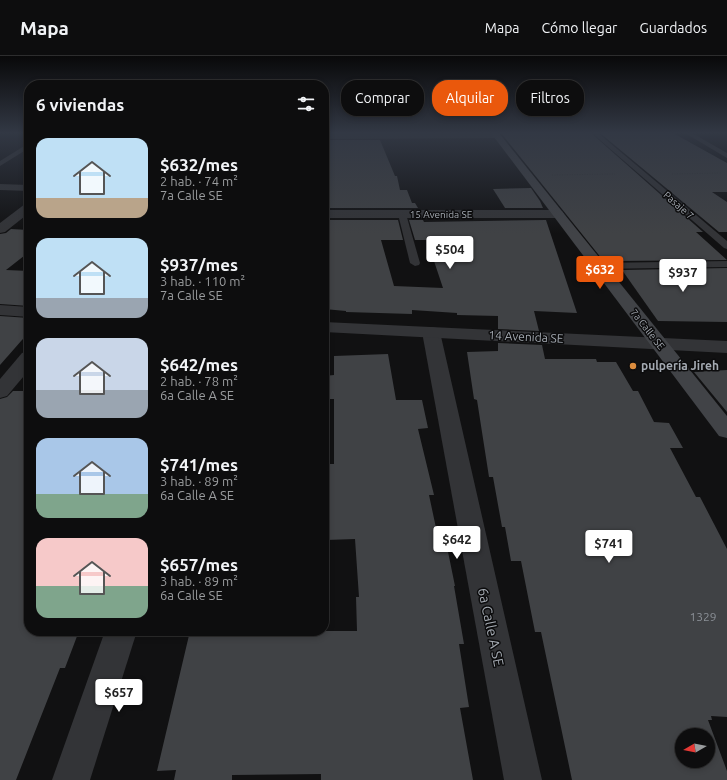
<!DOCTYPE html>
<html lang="es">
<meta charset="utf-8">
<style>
:root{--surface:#0d0d0e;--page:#161617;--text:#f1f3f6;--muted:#9a9c9e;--line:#2d2d2e;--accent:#ea580c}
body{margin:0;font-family:Ubuntu,sans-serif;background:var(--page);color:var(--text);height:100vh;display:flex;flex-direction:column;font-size:15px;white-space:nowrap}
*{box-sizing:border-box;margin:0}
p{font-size:13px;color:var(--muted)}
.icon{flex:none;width:22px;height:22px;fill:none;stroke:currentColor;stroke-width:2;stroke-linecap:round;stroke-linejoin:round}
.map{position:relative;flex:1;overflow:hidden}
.side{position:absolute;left:24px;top:24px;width:305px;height:556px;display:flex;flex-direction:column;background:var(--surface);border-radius:16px;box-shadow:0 2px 6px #0003,0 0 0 1px var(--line)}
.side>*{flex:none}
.top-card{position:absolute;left:341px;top:24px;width:326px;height:36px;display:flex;gap:8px}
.needle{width:26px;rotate:261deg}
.buttons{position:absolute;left:675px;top:672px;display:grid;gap:8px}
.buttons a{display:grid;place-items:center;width:40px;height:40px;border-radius:50%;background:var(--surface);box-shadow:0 2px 6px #0003,0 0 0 1px var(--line);font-size:20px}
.price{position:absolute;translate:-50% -34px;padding:0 9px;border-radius:4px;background:#fff;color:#222;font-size:13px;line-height:26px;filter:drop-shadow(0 1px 2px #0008)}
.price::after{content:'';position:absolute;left:50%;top:24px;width:12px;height:9px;margin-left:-6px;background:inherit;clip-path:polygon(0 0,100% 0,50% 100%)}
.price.active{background:var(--accent);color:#fff}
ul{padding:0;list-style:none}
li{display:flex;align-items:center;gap:12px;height:100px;padding:0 12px}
li span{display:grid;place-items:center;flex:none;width:112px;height:80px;border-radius:12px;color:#555}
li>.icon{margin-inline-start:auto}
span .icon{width:48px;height:48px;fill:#fffc;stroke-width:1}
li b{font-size:17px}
h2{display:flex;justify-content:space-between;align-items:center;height:48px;padding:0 12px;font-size:17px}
.pill{padding:0 14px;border-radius:16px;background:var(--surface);box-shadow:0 2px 6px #0003,0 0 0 1px var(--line);font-size:14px;line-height:36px}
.pill.active{background:var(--accent);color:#fff}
header{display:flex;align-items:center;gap:24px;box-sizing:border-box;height:56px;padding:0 20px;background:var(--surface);border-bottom:1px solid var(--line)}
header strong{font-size:19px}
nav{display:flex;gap:22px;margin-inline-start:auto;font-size:14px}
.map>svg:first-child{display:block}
.building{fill:#404245;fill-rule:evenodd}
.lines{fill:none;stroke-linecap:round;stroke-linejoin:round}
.path{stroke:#393b3e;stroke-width:1;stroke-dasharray:1 1.5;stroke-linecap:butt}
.service{fill:#333437;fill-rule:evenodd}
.minor{fill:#333437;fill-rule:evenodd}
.tertiary{fill:#333437;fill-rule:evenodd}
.secondary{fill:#414347;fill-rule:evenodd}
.poi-dot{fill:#dd8d3e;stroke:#0c0c0d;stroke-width:1.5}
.labels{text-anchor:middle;stroke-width:3;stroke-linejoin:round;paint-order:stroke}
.far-street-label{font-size:10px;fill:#a4aab2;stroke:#0c0c0d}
.street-label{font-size:12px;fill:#a4aab2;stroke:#0c0c0d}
.poi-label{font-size:12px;font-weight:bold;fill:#a4aab2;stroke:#0c0c0d;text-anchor:start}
.near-number-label{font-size:12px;fill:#8b9097}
.near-street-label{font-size:14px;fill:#a4aab2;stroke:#0c0c0d}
</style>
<header>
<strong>Mapa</strong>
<nav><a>Mapa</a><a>Cómo llegar</a><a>Guardados</a></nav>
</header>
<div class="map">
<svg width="727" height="724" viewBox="0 0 727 724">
<rect width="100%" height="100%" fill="#111112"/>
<g class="building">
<path d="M501,77H591L703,176H696L727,204L616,205L614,202L602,203Z"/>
<path d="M600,77H673L727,107V136H712L727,146V176H719Z"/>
<path d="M324,84H380L395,120H397L400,134H407L412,147H415L418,152H324Z"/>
<path d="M531,132L540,145L543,152H505L493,133Z"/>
<path d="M324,164H398L403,184H381L394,230L443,232L427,184H415L409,164H423L424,166L546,164L577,257L534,255L539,275L498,273V260L457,259V257L412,254V258L346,256V255L324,253Z"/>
<path d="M11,173L29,174V196L6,214L29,215V250L0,248V178L6,177Z"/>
<path d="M727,212V266L658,265L622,214Z"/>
<path d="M0,260L29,262V276L0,309Z"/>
<path d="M498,287L542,289L545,303H596L597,306H616L633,335H638L654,366L669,367L683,392H670L696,441H700L727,493V661L711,660L712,664H708L727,715V724H572L541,576H535L521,505H511L505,471H502L493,421H489L477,344L474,343L467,296L498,295ZM682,679H708V705H682Z"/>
<path d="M388,298L396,344H422L428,372L418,373L434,439H429L439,486H446L455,530H454L464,588H459L469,651L460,652L473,724H321V718L232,719V724H174L176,714L157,715L190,575H357L356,541H359L355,483L326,484L327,451H329L328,408H334V343H324V320L334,319V300Z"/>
<path d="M727,314V356L694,316Z"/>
<path d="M13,335H29V575H79L65,612H60L16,724H0V343L7,341Z"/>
</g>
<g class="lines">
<g class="path">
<path d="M672,118L721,117"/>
<path d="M552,119L615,118"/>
</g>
<g class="service">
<path d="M592,77H598L727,185V193L724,192Z"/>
<path d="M685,77H692L727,97V102Z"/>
<path d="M29,87V92L0,110V105Z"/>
<path d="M402,155L406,158L420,207L419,209L415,210L410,207L398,158Z"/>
<path d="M727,205V211L599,213L594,210L599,207Z"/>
</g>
<g class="minor">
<path d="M324,77H499L501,79L497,82L324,83Z"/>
<path d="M0,128L29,129V135L0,134Z"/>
<path d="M29,147V157L5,176L0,177V167L25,148Z"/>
<path d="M324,154H558L562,155L564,158L562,161L558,162H324Z"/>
<path d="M431,271L437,272L440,276L542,724H504L422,276L425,272Z"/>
<path d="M29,295V314L7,340L0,342V323L22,297Z"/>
<path d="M105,575H137L90,724H52Z"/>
</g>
<g class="tertiary">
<path d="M0,249L29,251V261L0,259Z"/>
<path d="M324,266L727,285V297L324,276Z"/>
</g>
<path class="secondary" d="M491,77H499L727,360V382L719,380Z"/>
</g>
<linearGradient id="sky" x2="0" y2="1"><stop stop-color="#09090a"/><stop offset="0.43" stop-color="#323844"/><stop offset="1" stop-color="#323844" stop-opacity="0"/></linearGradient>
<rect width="727" height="178" fill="url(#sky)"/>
<circle class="poi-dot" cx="633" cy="310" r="4"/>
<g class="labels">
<g class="far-street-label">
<text transform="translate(679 149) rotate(41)" y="4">Pasaje 7</text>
<text x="441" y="162">15 Avenida SE</text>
<text transform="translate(648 273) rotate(52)" y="4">7a Calle SE</text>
</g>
<g class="street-label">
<text transform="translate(526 281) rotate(3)" y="4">14 Avenida SE</text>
</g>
<g class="poi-label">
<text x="641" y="314">pulpería Jireh</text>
</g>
<g class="near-number-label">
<text x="703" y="565">1329</text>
</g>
<g class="near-street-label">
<text transform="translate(491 571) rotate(78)" y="5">6a Calle A SE</text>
</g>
</g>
</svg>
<div class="buttons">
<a><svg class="needle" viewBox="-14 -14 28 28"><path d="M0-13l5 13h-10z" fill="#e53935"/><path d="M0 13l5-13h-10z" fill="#9a9c9e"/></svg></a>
</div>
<b class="price" style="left:450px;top:214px">$504</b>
<b class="price active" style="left:600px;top:234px">$632</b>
<b class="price" style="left:683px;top:237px">$937</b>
<b class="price" style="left:457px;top:504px">$642</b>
<b class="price" style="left:609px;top:508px">$741</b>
<b class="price" style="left:119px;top:657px">$657</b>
<div class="top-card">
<a class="pill">Comprar</a>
<a class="pill active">Alquilar</a>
<a class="pill">Filtros</a>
</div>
<section class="side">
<h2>6 viviendas<svg class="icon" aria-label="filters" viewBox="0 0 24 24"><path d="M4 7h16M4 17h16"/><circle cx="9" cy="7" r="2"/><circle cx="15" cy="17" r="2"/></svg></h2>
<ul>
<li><span style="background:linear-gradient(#bfe0f5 75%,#b9a48a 0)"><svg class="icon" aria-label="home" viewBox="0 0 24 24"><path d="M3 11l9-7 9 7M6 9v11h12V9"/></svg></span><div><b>$632/mes</b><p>2 hab. · 74 m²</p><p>7a Calle SE</p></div></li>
<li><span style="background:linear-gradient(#bfe0f5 75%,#9aa5b1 0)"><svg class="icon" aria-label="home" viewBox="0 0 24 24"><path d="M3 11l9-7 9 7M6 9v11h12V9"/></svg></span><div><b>$937/mes</b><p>3 hab. · 110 m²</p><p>7a Calle SE</p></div></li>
<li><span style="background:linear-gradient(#c9d6e8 65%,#9aa5b1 0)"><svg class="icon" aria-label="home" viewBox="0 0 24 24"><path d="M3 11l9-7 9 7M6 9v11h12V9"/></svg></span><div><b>$642/mes</b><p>2 hab. · 78 m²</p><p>6a Calle A SE</p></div></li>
<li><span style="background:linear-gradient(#a9c7e8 70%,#7fa58c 0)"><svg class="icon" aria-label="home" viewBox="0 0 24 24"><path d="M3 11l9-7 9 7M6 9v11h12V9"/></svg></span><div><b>$741/mes</b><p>3 hab. · 89 m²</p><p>6a Calle A SE</p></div></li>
<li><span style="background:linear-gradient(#f6c9c9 60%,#7fa58c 0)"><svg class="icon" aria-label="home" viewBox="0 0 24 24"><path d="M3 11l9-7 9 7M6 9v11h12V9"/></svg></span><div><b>$657/mes</b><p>3 hab. · 89 m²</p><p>6a Calle SE</p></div></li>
</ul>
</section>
</div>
